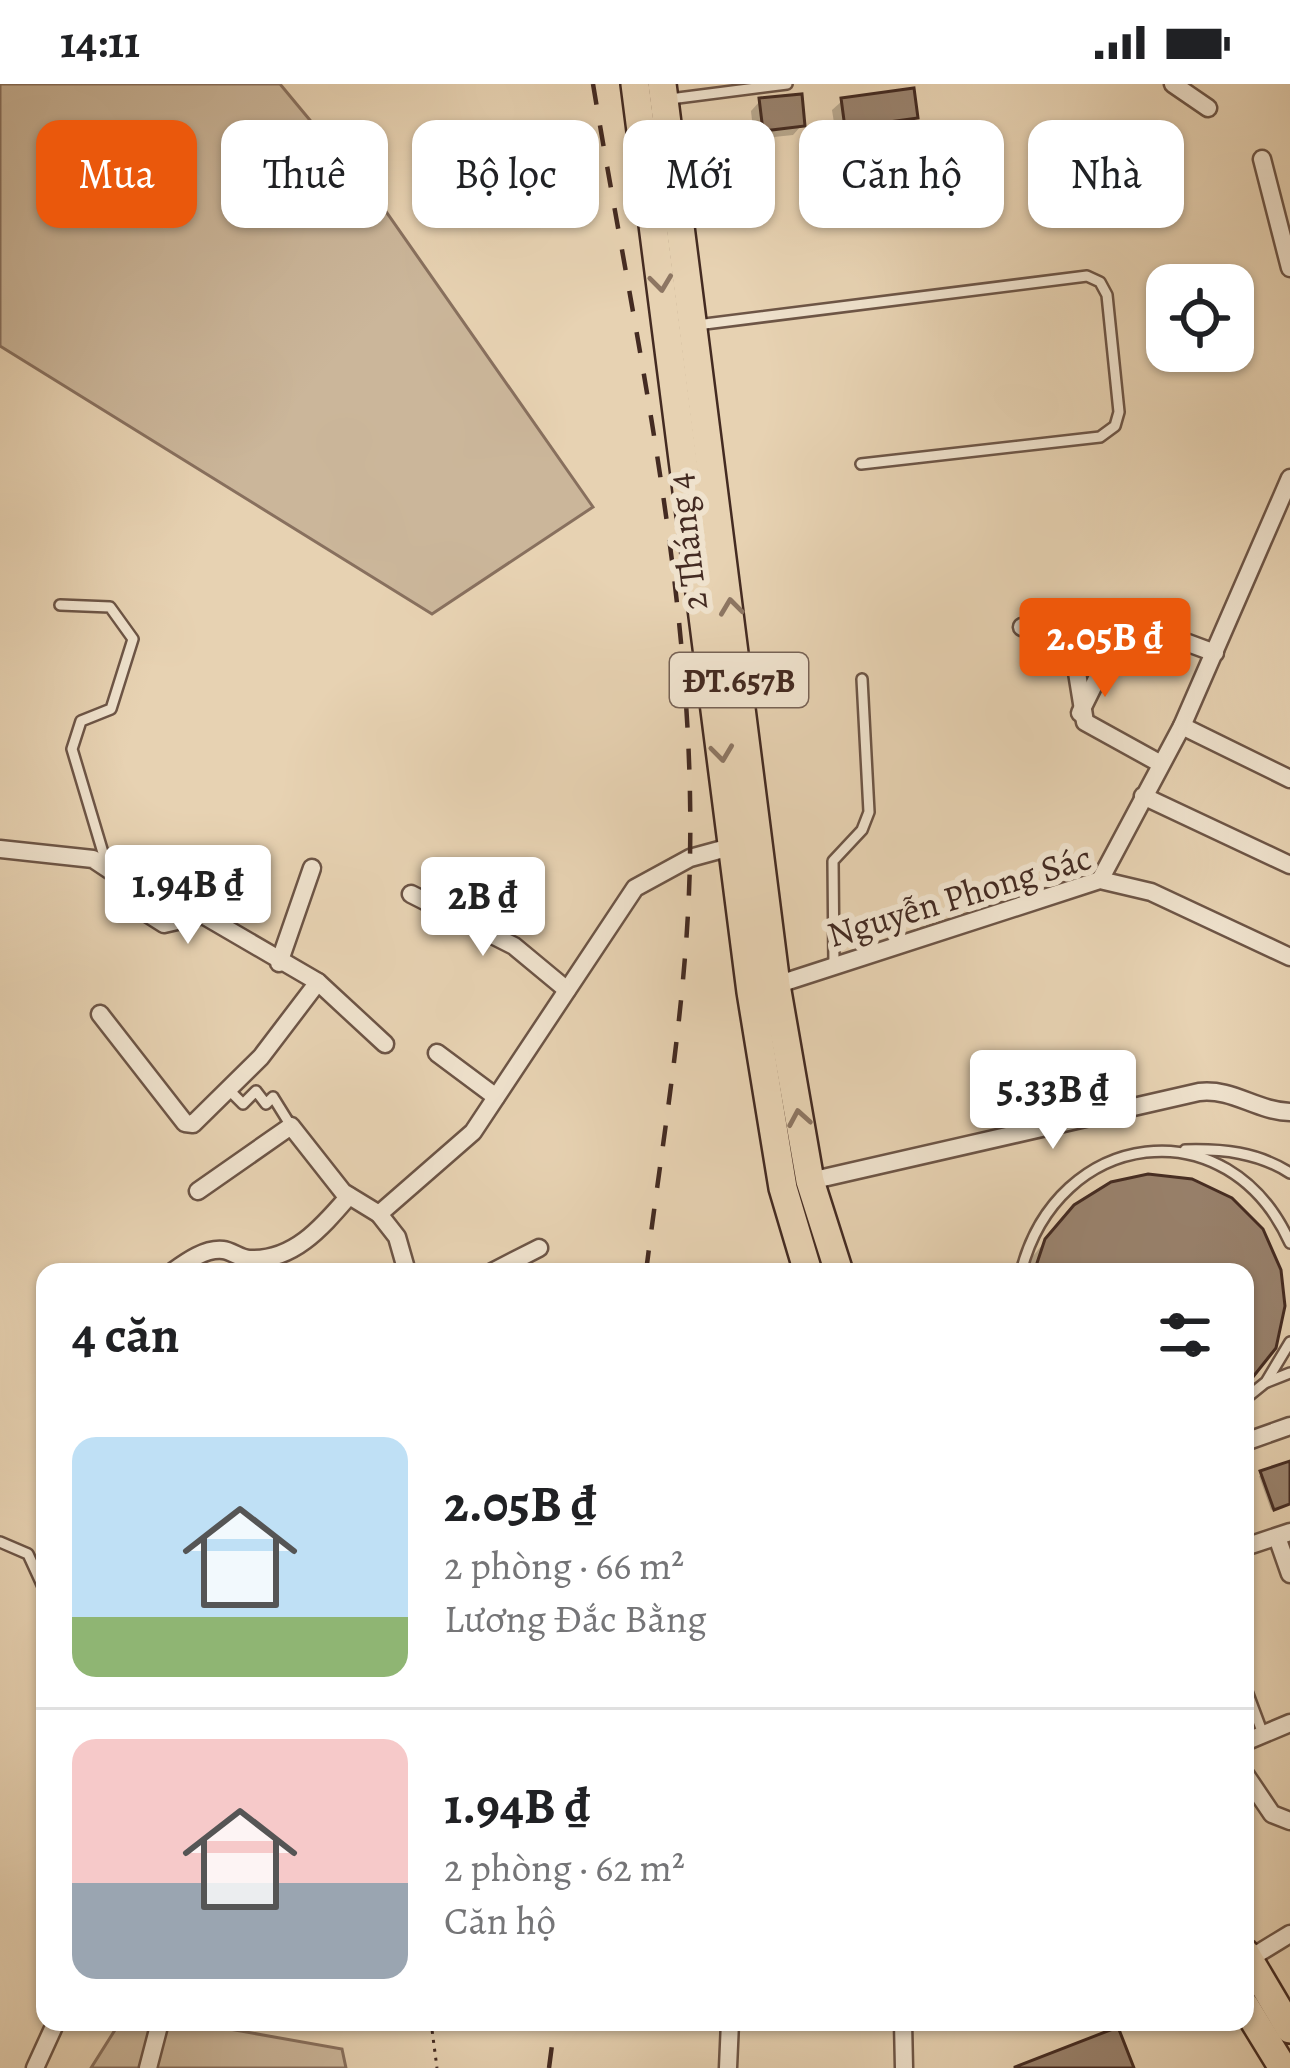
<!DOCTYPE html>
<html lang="vi">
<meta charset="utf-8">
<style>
:root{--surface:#fff;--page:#f2f2f2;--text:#202124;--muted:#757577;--line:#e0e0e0;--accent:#ea580c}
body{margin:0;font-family:Alegreya,serif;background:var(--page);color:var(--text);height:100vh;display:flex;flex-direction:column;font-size:45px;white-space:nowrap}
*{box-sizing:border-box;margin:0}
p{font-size:39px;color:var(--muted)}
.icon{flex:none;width:66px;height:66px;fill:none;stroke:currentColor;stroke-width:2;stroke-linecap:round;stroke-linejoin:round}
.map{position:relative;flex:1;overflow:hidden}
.side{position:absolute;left:36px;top:1179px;width:1218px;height:768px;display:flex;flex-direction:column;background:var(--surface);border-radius:24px;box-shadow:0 3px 9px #0004}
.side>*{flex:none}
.top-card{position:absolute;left:36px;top:36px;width:1218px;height:108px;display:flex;gap:24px}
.buttons{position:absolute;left:1146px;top:180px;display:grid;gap:24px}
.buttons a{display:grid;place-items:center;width:108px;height:108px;border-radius:24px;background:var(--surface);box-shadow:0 3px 9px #0004;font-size:60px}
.price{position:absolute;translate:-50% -102px;padding:0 27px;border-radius:12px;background:#fff;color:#222;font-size:39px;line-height:78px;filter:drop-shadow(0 3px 6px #0008)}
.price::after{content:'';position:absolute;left:50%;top:72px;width:36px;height:27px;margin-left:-18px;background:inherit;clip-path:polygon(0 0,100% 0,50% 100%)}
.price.on{background:var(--accent);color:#fff}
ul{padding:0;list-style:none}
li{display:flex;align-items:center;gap:36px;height:300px;padding:0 36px}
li+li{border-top:3px solid var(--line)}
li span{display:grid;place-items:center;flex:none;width:336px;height:240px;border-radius:24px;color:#555}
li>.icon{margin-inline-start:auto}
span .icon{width:144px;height:144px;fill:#fffc;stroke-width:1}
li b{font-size:51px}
h2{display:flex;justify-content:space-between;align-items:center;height:144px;padding:0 36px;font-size:51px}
.chip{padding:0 42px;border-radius:24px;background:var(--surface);box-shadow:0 3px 9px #0004;font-size:42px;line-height:108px}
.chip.on{background:var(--accent);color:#fff}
.status{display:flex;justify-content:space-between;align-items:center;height:84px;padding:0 60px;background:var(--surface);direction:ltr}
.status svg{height:33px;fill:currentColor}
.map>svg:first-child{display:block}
.green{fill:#cbb69a;stroke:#88705e;stroke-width:3}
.shadow{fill:#0003}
.building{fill:#99826d;stroke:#442b22;stroke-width:3}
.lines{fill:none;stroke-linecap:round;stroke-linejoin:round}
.lane-casing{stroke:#6d5546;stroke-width:14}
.street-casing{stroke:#6d5546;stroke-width:21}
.primary-casing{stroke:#442b22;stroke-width:32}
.path{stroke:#442b22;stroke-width:3;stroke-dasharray:3 6;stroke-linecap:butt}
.lane{stroke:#efe2cd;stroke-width:9}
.street{stroke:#efe2cd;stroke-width:16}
.primary{stroke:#e7d2b2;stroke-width:27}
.rail{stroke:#442b22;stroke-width:4.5;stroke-dasharray:21 21;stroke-linecap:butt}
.oneway{stroke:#8d7663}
.labels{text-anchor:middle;stroke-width:12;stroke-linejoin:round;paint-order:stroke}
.shield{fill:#efe2cd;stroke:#776255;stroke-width:3}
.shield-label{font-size:33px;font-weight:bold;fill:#442b22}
.street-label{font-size:36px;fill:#442b22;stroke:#efe2cd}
</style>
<div class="status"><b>14:11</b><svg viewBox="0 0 49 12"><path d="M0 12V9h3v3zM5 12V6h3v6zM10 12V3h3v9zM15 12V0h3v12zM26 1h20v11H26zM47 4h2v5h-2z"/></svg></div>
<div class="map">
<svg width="1290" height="1984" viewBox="0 0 1290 1984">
<rect width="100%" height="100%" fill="#e7d2b2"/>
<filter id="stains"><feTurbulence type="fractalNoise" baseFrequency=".00167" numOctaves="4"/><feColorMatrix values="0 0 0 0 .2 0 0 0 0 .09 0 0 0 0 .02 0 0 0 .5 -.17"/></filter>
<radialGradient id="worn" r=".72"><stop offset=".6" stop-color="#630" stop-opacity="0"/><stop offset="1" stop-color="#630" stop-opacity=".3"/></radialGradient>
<g class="green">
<path d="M0,0H280L387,129L593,423L432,530L0,262Z"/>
<path d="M120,1938H190L342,1965L346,1984H91Z"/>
</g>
<g class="shadow">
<path d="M760,17L802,41L793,51L754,55L751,27Z"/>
<path d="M842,17L915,33L905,43L836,52L832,26Z"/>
<path d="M1230,1116L1273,1263L1245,1302V1188H1027L1033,1172L1061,1138Z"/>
<path d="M1290,1380V1419L1271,1426L1259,1392Z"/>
</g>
<g class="building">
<path d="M914,4L918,34L845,44L841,14Z"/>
<path d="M802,10L805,42L763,47L759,14Z"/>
<path d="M1148,1090L1192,1095L1232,1114L1263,1145L1281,1186L1285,1222L1276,1264L1245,1303V1188H1034L1045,1155L1074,1121L1111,1098Z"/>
<path d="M1290,1377V1420L1274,1426L1260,1387Z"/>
<path d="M1118,1943L1134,1984H1015V1983Z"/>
</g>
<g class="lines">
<defs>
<g id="lane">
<path d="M670,15L787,0"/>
<path d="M697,241L1087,192L1100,198L1107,211L1119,328L1115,342L1100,353L861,380"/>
<path d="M60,521L110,523L133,555L111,625L81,637L72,665L107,782"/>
<path d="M834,883L833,777L862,746L869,728L862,595"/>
<path d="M229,1006L243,1020L256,1007L266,1020L273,1013L291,1042"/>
<path d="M1185,1066C1223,1065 1257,1068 1290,1089"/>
<path d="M1021,1188C1057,1045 1228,1021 1290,1159"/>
<path d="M1267,1298L1290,1289"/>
<path d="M1245,1315L1266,1298L1290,1258"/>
<path d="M0,1458L28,1470L45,1507"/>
<path d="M1245,1602L1263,1650"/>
</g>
<g id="street">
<path d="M1173,0L1208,24"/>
<path d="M1262,75L1290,184"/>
<path d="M1069,539L1085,638L1161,680"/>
<path d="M1022,543L1126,536"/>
<path d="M1080,629L1126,536L1215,569"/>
<path d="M1182,642L1290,695"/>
<path d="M1143,712L1290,781"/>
<path d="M0,765L93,775L114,789L134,821L164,840L203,831L318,898L385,960"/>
<path d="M1100,796L1182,642L1290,394"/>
<path d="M411,810L514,862L567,906"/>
<path d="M279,879L312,784"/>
<path d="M776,901L1100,796L1151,808L1290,873"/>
<path d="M100,930L185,1039L193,1040L261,973L318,898"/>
<path d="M437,969L496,1013"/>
<path d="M810,1097L1199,1008C1233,1004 1256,1027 1290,1028"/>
<path d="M198,1107L291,1042L343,1108L379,1130L473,1048L635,804L690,774L734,762"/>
<path d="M379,1130L397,1153L407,1188"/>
<path d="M172,1188C186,1178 205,1164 223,1166C232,1167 241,1175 250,1175C294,1177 323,1142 349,1112"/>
<path d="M492,1188L539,1164"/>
<path d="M1245,1358L1290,1342"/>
<path d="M1277,1453L1290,1490"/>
<path d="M1245,1463L1290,1448"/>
<path d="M1245,1658L1290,1639"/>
<path d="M1245,1690L1272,1730L1290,1737"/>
<path d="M1249,1875L1290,1850"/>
<path d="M903,1938L904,1984"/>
<path d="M35,1984L56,1938"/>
<path d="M148,1984L160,1938"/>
<path d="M728,1984L730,1938"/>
</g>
<g id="primary">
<path d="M635,0L751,908L783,1104L808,1188"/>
<path d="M662,0L776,901L810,1097L839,1188"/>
<path d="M1245,1869L1290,1945"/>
<path d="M1245,1922L1283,1984"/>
</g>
</defs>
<use href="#lane" class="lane-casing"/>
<use href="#street" class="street-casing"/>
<use href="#primary" class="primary-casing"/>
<path class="path" d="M431,1938L437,1984"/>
<use href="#lane" class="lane"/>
<use href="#street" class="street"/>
<use href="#primary" class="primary"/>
<g class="rail">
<path d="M593,0C635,254 695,514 690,773C688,911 663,1051 646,1188"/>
<path d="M549,1984L555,1938"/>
</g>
</g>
<defs><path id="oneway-chevron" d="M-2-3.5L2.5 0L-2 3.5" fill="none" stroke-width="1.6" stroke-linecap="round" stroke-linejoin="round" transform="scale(3)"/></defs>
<g class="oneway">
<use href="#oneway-chevron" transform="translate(661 199) rotate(83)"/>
<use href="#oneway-chevron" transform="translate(731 523) rotate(-97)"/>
<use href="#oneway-chevron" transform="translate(722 669) rotate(83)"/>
<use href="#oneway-chevron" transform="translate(799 1034) rotate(-100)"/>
</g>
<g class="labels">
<rect class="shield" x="670" y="569" width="138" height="54" rx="9"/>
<g class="shield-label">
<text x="739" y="608">ĐT.657B</text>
</g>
<g class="street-label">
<text transform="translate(686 458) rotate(-97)" y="13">2 Tháng 4</text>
<text transform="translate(959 811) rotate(-17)" y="13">Nguyễn Phong Sác</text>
</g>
</g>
<rect width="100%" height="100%" filter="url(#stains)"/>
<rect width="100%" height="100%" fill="url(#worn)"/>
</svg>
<div class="buttons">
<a><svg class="icon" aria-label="locate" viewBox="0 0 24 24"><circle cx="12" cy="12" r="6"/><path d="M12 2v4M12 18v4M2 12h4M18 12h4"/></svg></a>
</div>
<b class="price on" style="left:1105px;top:616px">2.05B ₫</b>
<b class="price" style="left:188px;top:863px">1.94B ₫</b>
<b class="price" style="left:483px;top:875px">2B ₫</b>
<b class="price" style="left:1053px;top:1068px">5.33B ₫</b>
<div class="top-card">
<a class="chip on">Mua</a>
<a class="chip">Thuê</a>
<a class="chip">Bộ lọc</a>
<a class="chip">Mới</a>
<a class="chip">Căn hộ</a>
<a class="chip">Nhà</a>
</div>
<section class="side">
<h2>4 căn<svg class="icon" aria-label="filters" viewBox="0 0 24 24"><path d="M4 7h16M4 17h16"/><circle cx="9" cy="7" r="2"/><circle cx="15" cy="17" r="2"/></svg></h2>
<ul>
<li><span style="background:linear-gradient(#bfe0f5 75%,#8fb573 0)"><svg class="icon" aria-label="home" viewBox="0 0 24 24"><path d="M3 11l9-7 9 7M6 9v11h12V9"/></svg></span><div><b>2.05B ₫</b><p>2 phòng · 66 m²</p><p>Lương Đắc Bằng</p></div></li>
<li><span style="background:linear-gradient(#f6c9c9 60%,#9aa5b1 0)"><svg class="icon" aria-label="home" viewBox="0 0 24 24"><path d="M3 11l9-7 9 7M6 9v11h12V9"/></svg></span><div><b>1.94B ₫</b><p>2 phòng · 62 m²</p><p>Căn hộ</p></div></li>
</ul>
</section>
</div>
